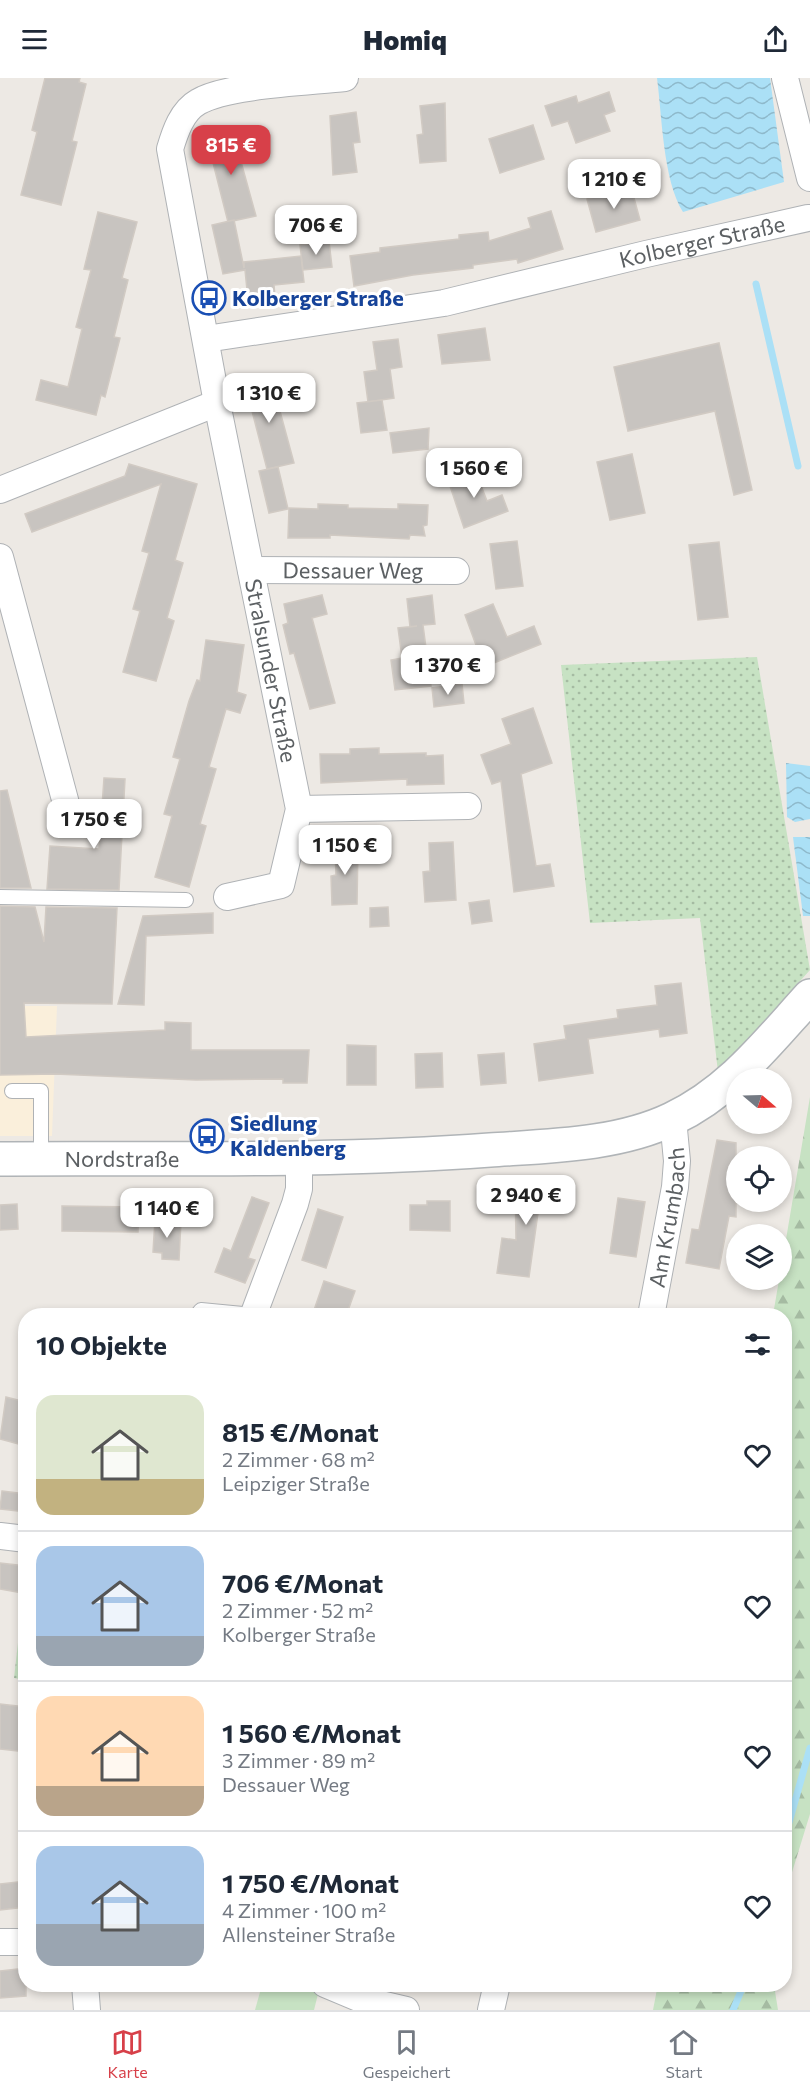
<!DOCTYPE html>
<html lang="de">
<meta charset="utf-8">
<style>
:root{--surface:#fff;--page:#f2f2f3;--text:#1f2937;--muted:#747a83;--line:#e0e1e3;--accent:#d74049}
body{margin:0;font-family:Commissioner,sans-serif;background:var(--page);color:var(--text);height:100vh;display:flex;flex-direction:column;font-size:22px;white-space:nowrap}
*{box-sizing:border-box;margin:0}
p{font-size:20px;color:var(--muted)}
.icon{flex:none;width:33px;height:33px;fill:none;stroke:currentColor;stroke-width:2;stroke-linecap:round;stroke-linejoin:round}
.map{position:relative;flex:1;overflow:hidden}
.details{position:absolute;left:18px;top:1230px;width:774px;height:684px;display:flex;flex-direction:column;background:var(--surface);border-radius:24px;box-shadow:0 3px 9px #0003}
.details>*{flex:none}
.needle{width:39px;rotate:109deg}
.fabs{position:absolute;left:726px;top:990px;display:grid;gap:12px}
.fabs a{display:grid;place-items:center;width:66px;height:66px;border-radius:50%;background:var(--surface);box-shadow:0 3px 9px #0003;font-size:30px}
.price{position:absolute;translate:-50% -51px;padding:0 14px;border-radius:12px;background:#fff;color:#222;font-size:20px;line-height:39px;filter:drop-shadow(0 2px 3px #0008)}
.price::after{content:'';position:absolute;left:50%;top:36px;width:18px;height:14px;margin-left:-9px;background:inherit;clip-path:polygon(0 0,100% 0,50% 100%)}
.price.on{background:var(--accent);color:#fff}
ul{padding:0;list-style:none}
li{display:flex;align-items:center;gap:18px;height:150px;padding:0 18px}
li+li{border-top:2px solid var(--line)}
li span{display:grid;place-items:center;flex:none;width:168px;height:120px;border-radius:18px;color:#555}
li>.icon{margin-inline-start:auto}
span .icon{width:72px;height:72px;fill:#fffc;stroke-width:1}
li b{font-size:26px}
h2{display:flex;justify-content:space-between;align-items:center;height:72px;padding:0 18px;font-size:26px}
header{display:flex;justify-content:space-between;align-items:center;height:78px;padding:0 18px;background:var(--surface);font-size:27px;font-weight:800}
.tab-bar{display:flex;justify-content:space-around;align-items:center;height:84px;border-top:2px solid var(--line);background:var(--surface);font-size:16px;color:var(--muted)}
.tab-bar a{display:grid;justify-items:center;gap:3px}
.tab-bar .on{color:var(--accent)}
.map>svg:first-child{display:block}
.commercial{fill:#faefdb}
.grass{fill:url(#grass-dots)}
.forest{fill:url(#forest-firs)}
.green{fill:#c7e2c3}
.water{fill:url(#water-waves)}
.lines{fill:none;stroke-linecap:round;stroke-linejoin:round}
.stream{stroke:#abe0f6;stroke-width:7}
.building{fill:#c8c4c0;stroke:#d1cac3;stroke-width:1.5}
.service-casing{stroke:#afb2b5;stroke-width:16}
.minor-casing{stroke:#afb2b5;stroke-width:28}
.secondary-casing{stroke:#b0b4b7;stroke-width:36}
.service{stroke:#fff;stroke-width:14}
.minor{stroke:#fff;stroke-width:26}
.secondary{stroke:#fff;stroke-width:33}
.labels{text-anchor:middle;stroke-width:6;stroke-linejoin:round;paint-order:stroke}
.street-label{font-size:22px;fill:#5c6063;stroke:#fff}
.transit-label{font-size:22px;font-weight:bold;fill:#164399;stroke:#fff;text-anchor:start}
</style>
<header><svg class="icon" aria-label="menu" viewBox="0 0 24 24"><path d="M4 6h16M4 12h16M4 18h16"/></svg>Homiq<svg class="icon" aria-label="share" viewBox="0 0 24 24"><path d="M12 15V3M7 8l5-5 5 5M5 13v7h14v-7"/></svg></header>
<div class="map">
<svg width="810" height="1932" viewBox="0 0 810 1932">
<defs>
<pattern id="grass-dots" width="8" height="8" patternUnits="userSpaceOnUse" patternTransform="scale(1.5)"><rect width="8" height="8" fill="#c7e2c3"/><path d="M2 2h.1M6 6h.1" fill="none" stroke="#a5bba2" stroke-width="1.8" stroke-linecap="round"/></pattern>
<pattern id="forest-firs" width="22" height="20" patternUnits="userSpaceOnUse" patternTransform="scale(1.5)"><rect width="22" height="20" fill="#c7e2c3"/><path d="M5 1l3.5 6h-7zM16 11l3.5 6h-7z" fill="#a5bba2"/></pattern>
<pattern id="water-waves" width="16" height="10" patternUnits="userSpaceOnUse" patternTransform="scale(1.5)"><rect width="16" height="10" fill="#abe0f6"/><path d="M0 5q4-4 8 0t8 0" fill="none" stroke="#8eb9cb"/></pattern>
</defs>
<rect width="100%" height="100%" fill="#ede9e4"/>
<path class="commercial" d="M0,928H57L52,1058H0Z"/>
<g class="grass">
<path d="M757,579L810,892L718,994L700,840L590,845L561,587Z"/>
<path d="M25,1530H26L25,1602L14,1600L20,1547H24Z"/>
</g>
<g class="forest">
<path d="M810,1019V1736L785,1817L784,1238L773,1237L779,1202H782V1185Z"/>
<path d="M658,1906L774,1907L778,1932H653Z"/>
</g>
<path class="green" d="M262,1907H301L319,1912L314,1932H255Z"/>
<g class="water">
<path d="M657,0H770L784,104L683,134C663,102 662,38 657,0Z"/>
<path d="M786,685L810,688V741L795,744L787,739Z"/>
<path d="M793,759H810V838H803Z"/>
</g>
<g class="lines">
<g class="stream">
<path d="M756,206L798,388"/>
<path d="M784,1762L810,1670"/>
<path d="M733,1932L744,1906"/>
</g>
</g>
<g class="building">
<path d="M45,0H80L79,4L86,6L72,63L77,64L61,127L21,117L37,54L32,52Z"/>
<path d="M609,14L615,33L604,37L610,53L576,65L568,43L552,48L545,28L576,18L578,25Z"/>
<path d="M445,25L446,83L420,85L417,57L423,56L420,28Z"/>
<path d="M356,34L360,64L353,65L357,94L333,97L330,38Z"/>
<path d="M533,47L544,81L500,95L489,61Z"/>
<path d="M232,51L256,138L228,144L206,57Z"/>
<path d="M631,109L640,142L596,154L587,121Z"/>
<path d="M551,133L563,171L518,185L517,181L473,187V190L413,197L354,208L350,178L380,174V170L459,161V157L488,154L489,163L531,150L528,140Z"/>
<path d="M98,134L137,144L122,200L128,202L114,259L120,260L105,319L101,317L96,337L36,322L41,302L68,309L82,251L76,249L91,192L84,191Z"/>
<path d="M234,142L244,190V184L301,178L304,204L274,207L275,219L248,222L245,192L223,196L212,147Z"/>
<path d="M329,163L332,189L303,192L300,167Z"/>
<path d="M485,250L490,282L442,286L438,257Z"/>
<path d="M398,261L402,289L390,291L394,320L368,324L364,294L377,292L373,264Z"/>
<path d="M719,265L752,412L734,417L715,333L628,353L614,289Z"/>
<path d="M271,300L294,385L267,391L245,306Z"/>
<path d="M382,322L387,352L361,355L357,325Z"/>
<path d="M429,350L428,371L393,375L390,355Z"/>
<path d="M632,376L645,435L610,442L597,384Z"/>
<path d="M129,386L197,406L175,482L183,485L167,540L174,543L156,603L123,594L140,533L133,531L149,475L142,473L161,406L32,454L25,436L125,398Z"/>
<path d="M278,389L288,431L269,435L259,393Z"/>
<path d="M474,389L487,423L502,417L508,433L464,450L447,399Z"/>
<path d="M318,426L348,427V430L398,431V426L428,427L427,447L423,448L425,458L410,457L409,461L330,457V460H288L289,430L318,431Z"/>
<path d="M517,463L523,508L496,511L490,466Z"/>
<path d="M719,464L728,539L698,542L689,467Z"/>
<path d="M322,517L327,536L312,540L335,625L310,631L294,575L290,576L283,547L288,545L284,526Z"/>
<path d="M432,517L435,546L423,547L431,608L395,612L391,582L402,580L398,550L417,548L410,549L407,521Z"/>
<path d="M493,526L507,559L534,548L541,566L484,589L465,537Z"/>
<path d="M206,562L244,567L237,614L246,617L240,635L226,631L209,689L216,691L200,746L206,748L189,809L155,799L172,738L164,736L180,681L173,679L189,623L197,602L200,603Z"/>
<path d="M462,606L464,625L434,629L432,610Z"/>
<path d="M533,630L552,685L521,696L536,788L550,786L554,808L514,814L501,703L492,706L481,677L511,666L502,641Z"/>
<path d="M379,670V676L426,675V678L443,677L444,706L407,707V701L321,705L320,676H350V671Z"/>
<path d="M104,700L125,701L119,812L47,811L50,768L99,771Z"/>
<path d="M7,712L31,810H0V713Z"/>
<path d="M453,764L456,822L425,824L423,794L430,793L429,765Z"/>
<path d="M335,768H358L357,826L332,827L331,798L336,797Z"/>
<path d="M489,822L492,843L472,846L469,825Z"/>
<path d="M0,828L35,829L44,864L46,829L117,830L112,926L24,925L26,959L165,952V944L191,945V972H309L307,1005H283V1001L196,1002L55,996L0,997Z"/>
<path d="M388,829L389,848L370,849V830Z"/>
<path d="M213,835V855L146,858L144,927L118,926L143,838Z"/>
<path d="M681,905L687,955L660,959L659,951L588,961L593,995L539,1003L534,966L566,961L564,948L618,940L617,932L657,927L655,908Z"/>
<path d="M347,967L376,968V1007H347Z"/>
<path d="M442,975L443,1009L416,1010L415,976Z"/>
<path d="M504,975L506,1005L481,1007L478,977Z"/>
<path d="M717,1062L736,1065V1139L729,1138L719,1191L686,1185L692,1151L699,1152Z"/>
<path d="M556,1104V1135H538L529,1199L497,1195L502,1160L516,1162L515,1105Z"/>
<path d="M252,1119L269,1125L248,1180L255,1182L245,1205L215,1194L224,1170L231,1173Z"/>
<path d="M618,1120L645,1124L636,1179L610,1175Z"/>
<path d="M427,1123H450V1153L410,1152V1127H427Z"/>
<path d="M17,1126L18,1151L0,1152V1127Z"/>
<path d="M62,1128L139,1129L138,1154L62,1153Z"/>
<path d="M318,1131L343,1139L326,1190L302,1182Z"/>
<path d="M155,1141L181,1143L179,1182L162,1181V1175L153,1174Z"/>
<path d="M324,1203L355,1213L346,1238H312Z"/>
<path d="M6,1319L26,1324V1368L0,1361Z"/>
<path d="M2,1413L26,1416V1434L0,1431Z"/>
<path d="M0,1485L26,1488L23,1515L0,1511Z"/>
<path d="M0,1626L26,1629V1674L0,1671Z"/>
<path d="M26,1803V1829L0,1832V1806Z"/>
<path d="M26,1890V1918L0,1920V1893Z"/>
</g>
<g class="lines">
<defs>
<g id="service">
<path d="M0,819L186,822"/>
<path d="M12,1013H41V1081"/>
<path d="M196,1238L201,1232L253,1237"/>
</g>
<g id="minor">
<path d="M785,0L810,100"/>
<path id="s1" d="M206,261L444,225L646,176L808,140"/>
<path id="s2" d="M217,325L299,731L281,807L227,819"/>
<path d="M0,412L217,325L170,71C175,54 182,33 198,24C226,7 310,4 345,0"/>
<path d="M0,479L68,733"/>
<path id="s3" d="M251,492L456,493"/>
<path d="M299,731L468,728"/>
<path d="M253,1238L295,1126L299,1111V1080"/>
<path id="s4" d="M651,1238L675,1109L677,1083L673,1041"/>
<path d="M0,1458L26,1461"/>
<path d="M0,1864H26"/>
<path d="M85,1906L87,1932"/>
<path d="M325,1906L363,1922L406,1932"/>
<path d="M491,1932L497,1906"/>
</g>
<g id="secondary">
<path id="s5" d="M0,1081C163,1080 327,1084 490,1072C549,1068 618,1067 672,1041C730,1014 768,964 810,918"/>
</g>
</defs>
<use href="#service" class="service-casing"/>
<use href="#minor" class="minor-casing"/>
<use href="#secondary" class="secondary-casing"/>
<use href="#service" class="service"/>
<use href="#minor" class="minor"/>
<use href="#secondary" class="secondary"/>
</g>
<defs>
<symbol id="bus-ring" viewBox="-11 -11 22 22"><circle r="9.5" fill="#fff" stroke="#1a4fb4" stroke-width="1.5"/><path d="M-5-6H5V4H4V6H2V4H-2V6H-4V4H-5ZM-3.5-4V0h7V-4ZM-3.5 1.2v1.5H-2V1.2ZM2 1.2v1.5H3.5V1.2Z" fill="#1a4fb4"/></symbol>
</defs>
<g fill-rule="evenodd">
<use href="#bus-ring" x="190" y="201" width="38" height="38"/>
<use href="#bus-ring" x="188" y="1039" width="38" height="38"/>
</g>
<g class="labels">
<g class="street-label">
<text dy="8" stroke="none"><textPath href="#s1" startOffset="506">Kolberger Straße</textPath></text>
<text dy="8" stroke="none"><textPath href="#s3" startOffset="102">Dessauer Weg</textPath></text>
<text dy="8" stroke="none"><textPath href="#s2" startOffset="273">Stralsunder Straße</textPath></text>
<text dy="8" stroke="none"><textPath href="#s5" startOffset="122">Nordstraße</textPath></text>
<text dy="8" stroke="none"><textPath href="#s4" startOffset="100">Am Krumbach</textPath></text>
</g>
<g class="transit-label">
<text x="232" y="228">Kolberger Straße</text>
<text x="230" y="1053">Siedlung<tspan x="230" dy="25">Kaldenberg</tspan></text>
</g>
</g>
</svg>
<div class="fabs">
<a><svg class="needle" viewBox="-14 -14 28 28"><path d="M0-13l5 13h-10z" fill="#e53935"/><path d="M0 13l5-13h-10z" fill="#747a83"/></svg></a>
<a><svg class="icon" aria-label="locate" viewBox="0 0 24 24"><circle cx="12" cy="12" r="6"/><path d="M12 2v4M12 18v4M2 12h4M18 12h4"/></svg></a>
<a><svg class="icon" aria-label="layers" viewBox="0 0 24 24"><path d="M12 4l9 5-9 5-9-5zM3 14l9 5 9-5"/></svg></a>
</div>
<b class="price on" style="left:231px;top:98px">815 €</b>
<b class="price" style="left:614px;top:132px">1 210 €</b>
<b class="price" style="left:316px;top:178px">706 €</b>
<b class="price" style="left:269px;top:346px">1 310 €</b>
<b class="price" style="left:474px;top:421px">1 560 €</b>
<b class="price" style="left:448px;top:618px">1 370 €</b>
<b class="price" style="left:94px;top:772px">1 750 €</b>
<b class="price" style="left:345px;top:798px">1 150 €</b>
<b class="price" style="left:526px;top:1148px">2 940 €</b>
<b class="price" style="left:167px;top:1161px">1 140 €</b>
<section class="details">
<h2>10 Objekte<svg class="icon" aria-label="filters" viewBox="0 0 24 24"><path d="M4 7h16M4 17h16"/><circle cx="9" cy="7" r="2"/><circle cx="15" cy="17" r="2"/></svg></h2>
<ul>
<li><span style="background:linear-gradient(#dfe7d0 70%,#c2b280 0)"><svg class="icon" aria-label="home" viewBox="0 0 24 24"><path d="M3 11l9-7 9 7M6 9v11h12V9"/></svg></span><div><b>815 €/Monat</b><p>2 Zimmer · 68 m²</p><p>Leipziger Straße</p></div><svg class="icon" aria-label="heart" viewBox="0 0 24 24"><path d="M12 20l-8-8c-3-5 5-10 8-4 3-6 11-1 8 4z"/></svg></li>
<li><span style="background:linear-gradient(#a9c7e8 75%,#9aa5b1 0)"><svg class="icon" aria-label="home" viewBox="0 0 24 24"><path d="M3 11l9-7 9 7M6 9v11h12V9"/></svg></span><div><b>706 €/Monat</b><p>2 Zimmer · 52 m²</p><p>Kolberger Straße</p></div><svg class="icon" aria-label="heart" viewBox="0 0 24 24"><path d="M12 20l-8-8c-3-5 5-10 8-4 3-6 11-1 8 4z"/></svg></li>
<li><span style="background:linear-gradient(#ffd9b3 75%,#b9a48a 0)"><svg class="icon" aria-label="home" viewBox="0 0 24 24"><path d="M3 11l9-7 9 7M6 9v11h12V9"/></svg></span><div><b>1 560 €/Monat</b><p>3 Zimmer · 89 m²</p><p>Dessauer Weg</p></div><svg class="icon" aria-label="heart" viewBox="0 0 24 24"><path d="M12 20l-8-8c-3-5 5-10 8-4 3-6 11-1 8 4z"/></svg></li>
<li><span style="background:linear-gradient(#a9c7e8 65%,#9aa5b1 0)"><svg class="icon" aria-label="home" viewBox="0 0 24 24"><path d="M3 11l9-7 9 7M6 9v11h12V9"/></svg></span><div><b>1 750 €/Monat</b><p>4 Zimmer · 100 m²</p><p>Allensteiner Straße</p></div><svg class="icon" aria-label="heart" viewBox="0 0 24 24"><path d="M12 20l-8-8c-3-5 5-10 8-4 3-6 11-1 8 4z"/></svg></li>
</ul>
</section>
</div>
<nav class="tab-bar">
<a class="on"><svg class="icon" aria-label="map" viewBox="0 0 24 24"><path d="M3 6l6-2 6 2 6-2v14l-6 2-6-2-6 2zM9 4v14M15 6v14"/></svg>Karte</a>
<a><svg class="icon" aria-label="saved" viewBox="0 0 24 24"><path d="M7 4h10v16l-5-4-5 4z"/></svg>Gespeichert</a>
<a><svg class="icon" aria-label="home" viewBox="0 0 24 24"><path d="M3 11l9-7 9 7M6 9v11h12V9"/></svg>Start</a>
</nav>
